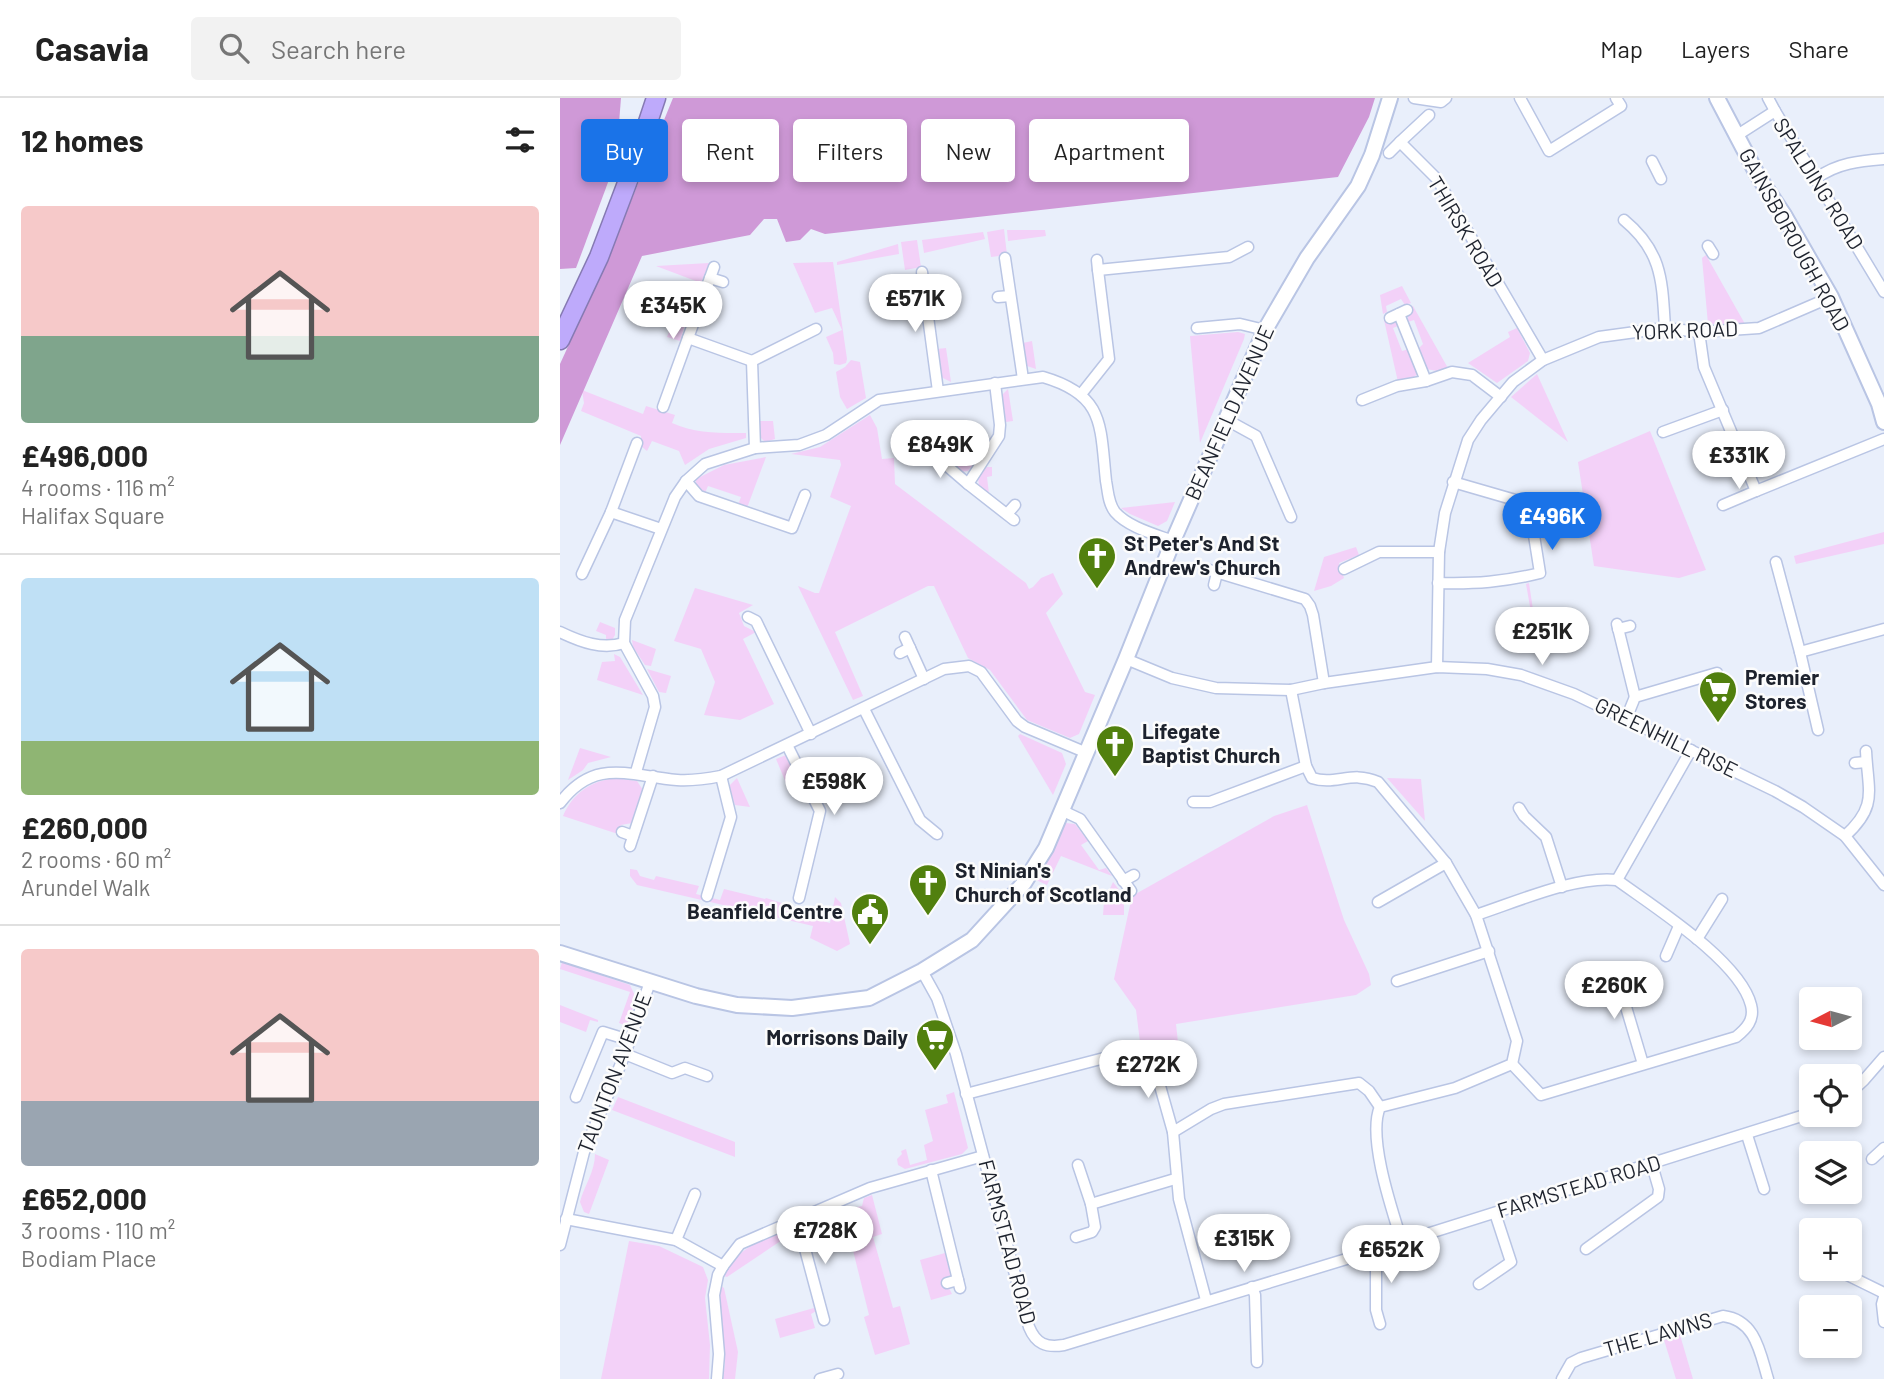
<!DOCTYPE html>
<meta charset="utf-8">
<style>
:root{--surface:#fff;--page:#f2f2f2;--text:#222;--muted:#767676;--line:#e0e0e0;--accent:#1a73e8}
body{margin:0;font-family:Barlow,sans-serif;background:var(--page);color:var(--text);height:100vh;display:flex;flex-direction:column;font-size:26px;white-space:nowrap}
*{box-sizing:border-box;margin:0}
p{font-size:23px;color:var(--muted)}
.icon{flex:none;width:38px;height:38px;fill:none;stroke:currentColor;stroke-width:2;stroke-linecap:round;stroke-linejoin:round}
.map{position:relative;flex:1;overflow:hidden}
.details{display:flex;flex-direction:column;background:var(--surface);width:560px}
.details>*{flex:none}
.hud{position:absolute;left:21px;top:21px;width:665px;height:63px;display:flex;gap:14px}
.needle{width:46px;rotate:264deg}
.fabs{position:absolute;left:1239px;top:889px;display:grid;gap:14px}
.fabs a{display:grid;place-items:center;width:63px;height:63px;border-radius:7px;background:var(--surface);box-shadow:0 4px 10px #0003;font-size:35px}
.price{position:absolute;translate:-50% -60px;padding:0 16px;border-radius:24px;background:#fff;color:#222;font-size:23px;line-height:46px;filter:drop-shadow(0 2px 4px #0008)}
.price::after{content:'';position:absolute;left:50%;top:42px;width:21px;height:16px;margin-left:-10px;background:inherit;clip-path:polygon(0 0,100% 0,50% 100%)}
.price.selected{background:var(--accent);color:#fff}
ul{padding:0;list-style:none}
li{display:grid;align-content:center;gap:14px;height:371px;padding:0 21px}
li+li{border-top:2px solid var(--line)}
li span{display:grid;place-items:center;height:217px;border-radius:7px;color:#555}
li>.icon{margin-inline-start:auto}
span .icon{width:126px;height:126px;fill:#fffc;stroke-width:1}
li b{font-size:30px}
h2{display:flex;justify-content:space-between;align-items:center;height:84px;padding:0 21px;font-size:30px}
.pill{padding:0 24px;border-radius:7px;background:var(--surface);box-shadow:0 4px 10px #0003;font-size:24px;line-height:63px}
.pill.selected{background:var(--accent);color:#fff}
header{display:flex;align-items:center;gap:42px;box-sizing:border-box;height:98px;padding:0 35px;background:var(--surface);border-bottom:2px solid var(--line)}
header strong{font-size:33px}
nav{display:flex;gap:38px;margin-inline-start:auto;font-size:24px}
.search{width:490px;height:63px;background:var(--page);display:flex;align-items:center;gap:18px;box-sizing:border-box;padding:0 24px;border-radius:7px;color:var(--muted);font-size:26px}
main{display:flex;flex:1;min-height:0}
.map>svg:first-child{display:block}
.green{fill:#f3d1f8}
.forest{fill:#cf99d7}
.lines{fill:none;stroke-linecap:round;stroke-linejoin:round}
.street-casing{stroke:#b9c5e4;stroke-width:13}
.secondary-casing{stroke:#b9c5e4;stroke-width:18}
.highway-casing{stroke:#867ab3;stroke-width:21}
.street{stroke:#fff;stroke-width:10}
.secondary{stroke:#fff;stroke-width:14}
.highway{stroke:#beaafb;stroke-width:18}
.labels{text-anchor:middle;stroke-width:5;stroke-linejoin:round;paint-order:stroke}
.street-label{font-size:21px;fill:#1d222d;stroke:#fcfcfc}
.poi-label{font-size:21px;font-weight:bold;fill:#1d222d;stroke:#fcfcfc;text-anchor:start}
</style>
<header>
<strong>Casavia</strong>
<div class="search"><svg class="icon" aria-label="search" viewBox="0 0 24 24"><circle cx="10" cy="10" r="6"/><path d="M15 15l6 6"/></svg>Search here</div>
<nav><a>Map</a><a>Layers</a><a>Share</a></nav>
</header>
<main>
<section class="details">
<h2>12 homes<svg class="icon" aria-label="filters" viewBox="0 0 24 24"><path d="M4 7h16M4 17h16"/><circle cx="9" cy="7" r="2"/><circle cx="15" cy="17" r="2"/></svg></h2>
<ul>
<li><span style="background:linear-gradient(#f6c9c9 60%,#7fa58c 0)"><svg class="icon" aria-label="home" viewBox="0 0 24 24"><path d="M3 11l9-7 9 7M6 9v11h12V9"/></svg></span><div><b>£496,000</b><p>4 rooms · 116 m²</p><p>Halifax Square</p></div></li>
<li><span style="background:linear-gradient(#bfe0f5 75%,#8fb573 0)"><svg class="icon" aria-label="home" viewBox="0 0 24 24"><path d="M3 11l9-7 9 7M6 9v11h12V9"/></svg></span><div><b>£260,000</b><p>2 rooms · 60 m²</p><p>Arundel Walk</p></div></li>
<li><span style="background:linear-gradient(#f6c9c9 70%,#9aa5b1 0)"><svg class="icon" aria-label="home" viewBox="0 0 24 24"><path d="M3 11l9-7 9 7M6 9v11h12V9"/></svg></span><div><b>£652,000</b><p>3 rooms · 110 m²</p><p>Bodiam Place</p></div></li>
</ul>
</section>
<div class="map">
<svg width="1324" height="1281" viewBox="0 0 1324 1281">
<rect width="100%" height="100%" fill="#e9effb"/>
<g class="green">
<path d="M444,131L447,157L431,159L427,134Z"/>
<path d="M447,132H485L486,138L448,143Z"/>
<path d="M423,134L425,141L364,155L362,142Z"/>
<path d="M357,142L361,169L345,172L341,144Z"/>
<path d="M338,146L339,156L277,167V164Z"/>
<path d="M1146,157L1185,226H1148L1142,160Z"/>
<path d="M273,164L287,261L286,265L280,267L274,266L273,255L266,239L282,232L272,210L255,215L233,165Z"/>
<path d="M149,165L141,185L96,168Z"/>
<path d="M842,188L851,205L845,207L841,201L826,208L827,214L823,216L820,197Z"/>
<path d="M853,208L889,272L883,274L866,271L858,251L863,246L854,222L848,224V211Z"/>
<path d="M824,222L836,224L838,228L833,230L842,253L849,251L859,275L851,281L838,284Z"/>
<path d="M113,224L125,227L120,243L107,239Z"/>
<path d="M957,230L970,255L968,263L937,285L908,265L950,239L948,234Z"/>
<path d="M678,234L685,236L684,241L640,345L630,238Z"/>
<path d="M472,243L476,271L467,268L463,245Z"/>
<path d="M386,250L391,284L381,279L377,251Z"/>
<path d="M291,262L300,264L306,300L287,311L280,299L276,274L285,269Z"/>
<path d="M977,276L1008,344L951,299Z"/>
<path d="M448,291L453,323L446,324L442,297Z"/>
<path d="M22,292L83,316L86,308L115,317L112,325C136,336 161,335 186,335V340L149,351L125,367L119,353L92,343L87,353L81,348V338L21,313L24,305Z"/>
<path d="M310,317L317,330L322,361L334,360L335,386L466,485L469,491L473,489L481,480L493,475L503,496L486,515L525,594L535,597L519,636L510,640L467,622L430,572L408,560L374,488H368L275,534L303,598L293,602L238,488L255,495H259L291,408L270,399L281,367L280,362L231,356L260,349Z"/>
<path d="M197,323H213L215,341L205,344L199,338Z"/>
<path d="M1090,333L1146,472L1119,480L1034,468L1018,364Z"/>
<path d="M426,351L408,373L400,374L385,361L389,354L393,353L394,358Z"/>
<path d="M206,359L187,410L178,407L181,399L148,388L145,395L136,388V381L164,367Z"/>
<path d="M427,369H432V378L427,379L429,396L419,389L418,379Z"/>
<path d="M615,404L607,423L598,428L570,416L561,410Z"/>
<path d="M1324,434V446L1236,466L1234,458Z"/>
<path d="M796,449L799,457L779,465L784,480L771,488L754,493L764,459Z"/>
<path d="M969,485L977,538L957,534L955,517L971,514L966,486Z"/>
<path d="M135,490L193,507L179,515L184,528L196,534L183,541L214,606L180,622L144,617L155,584L141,551L114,543Z"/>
<path d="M40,524L55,530V537L51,544L46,543V537L36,533Z"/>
<path d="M72,542L96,551L91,568L85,567L73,549Z"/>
<path d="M54,556L60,559L83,597L37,582L42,564L55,563Z"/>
<path d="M87,571L111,578L106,595L99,594Z"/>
<path d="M460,636L502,655L506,666L493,697L458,638Z"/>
<path d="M20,650L51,659L28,665L23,672L8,682Z"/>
<path d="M226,657L237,680L226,685L216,661Z"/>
<path d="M55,680L77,683L83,692L72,725L61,727L58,736L3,718C13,695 31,683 55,680Z"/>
<path d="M177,680L190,709L175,707L169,688Z"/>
<path d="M827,680L861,681L865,723Z"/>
<path d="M747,707L784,822L809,876L811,887L796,897L616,926L619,953L598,955L587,945L580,944L576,912L554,881L572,798L714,718Z"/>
<path d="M506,725L515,726L528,743L521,747L539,772L546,770L552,778L501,758L487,787L476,782Z"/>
<path d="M70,771L77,772L80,778L94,782L96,778L139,788L136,796L160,802L164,791L205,801L206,800L247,813L246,818L270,825L275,799L281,805L290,846L277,853L250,840L253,828L77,787L70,778Z"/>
<path d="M553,784L564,798V817H543L544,804Z"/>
<path d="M2,864L70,887L76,900L67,928L59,925L70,894L0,871Z"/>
<path d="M0,907L38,922V924L30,922L26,934L0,924Z"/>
<path d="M394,994L408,1050L402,1056L345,1071L338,1067L337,1061L342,1056L341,1053L346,1051L350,1067L367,1062L364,1047L373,1043L365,1012L388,1005L386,997Z"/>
<path d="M58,999L175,1044V1059L52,1012Z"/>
<path d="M35,1056L49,1062L29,1116L24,1114L20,1104C24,1088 35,1074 35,1056Z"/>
<path d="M312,1097L322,1136L313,1139L333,1210L340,1208L350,1246L315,1257L304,1219L309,1217L283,1112L302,1108L304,1100Z"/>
<path d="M226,1132L228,1138L167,1179L164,1178C176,1151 200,1142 226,1132Z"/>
<path d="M69,1143L99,1148L143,1169L148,1182L145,1200L150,1247L149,1281H41Z"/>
<path d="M385,1155L391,1178L385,1182L392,1196L371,1202L360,1162Z"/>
<path d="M161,1188L164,1190L178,1254L175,1281H163L165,1266L159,1195Z"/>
<path d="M256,1201L258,1212L251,1216L255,1230L220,1240L215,1221L254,1210L252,1202Z"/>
<path d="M1120,1237L1133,1281H1116L1104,1242Z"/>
</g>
<g class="forest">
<path d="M0,0H61L56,63L16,170L0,171Z"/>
<path d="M113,0H815L809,19L778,79L265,136L251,131L240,142L226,144L217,121H204L190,137L82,158L0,347V266L42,174Z"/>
</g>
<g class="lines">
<defs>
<g id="street">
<path d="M854,0L881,4L886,0"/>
<path d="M960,0L989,53L1061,8L1056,0"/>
<path d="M1208,0L1215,13"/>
<path d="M869,17L840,44L877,81L983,262"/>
<path d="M1176,38L1215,13L1324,194"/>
<path d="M829,55L840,44"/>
<path d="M1092,63L1101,81"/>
<path d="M1257,80C1277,65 1300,63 1324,61"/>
<path d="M1064,122C1103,154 1102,184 1105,230"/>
<path d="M1148,148L1153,156"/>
<path d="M445,160L463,281"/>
<path d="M537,162L538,172"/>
<path d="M154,169L128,240L192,263"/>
<path d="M362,174L378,293"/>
<path d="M150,180L163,184"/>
<path d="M438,199L450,198"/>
<path d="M839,216L866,283"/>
<path d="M830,220L847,212"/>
<path d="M637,230L680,226L705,232"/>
<path d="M1139,234L1144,269L1196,393L1324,341"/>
<path d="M435,285L440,327L439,338L408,386L454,422"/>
<path d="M522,295L549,261L538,172L669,159L688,149"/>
<path d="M802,302L837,288L866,283L892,274L912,277L941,299"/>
<path d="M103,309L128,240"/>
<path d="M665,321L696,338L731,419"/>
<path d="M1103,334L1163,312"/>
<path d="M195,350L192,263L256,231"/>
<path d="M372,355L408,386"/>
<path d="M126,383L139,398L232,430L245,397"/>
<path d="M1163,407L1196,393"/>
<path d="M51,414L77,345"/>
<path d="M447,416L455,407"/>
<path d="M1216,464L1240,554"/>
<path d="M646,471L745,501L750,508L753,517L764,585"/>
<path d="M784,471L819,454H879"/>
<path d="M22,476L51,414L101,431"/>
<path d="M878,485C915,486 944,484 980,475L969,406L893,384"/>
<path d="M654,487L657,475"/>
<path d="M188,519L196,523L251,636"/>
<path d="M1057,526L1075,599"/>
<path d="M1058,531L1070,528"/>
<path d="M0,534C21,544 42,552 64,545"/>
<path d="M345,539L364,581"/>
<path d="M340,555L350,550"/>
<path d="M566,561L612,580L656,590L731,592L764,585L877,569L927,571L961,577L1014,596L1066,621L1215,693L1243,709L1285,738L1324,787"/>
<path d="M877,569L879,454L885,415L908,342L921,322L953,284L983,262L1039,239L1105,230L1139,234L1199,230L1271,199"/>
<path d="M731,592L746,668L752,680C776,688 791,672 818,684L886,765L916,817L957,943L952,966L895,990L820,1009C807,1039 832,1112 842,1144"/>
<path d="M304,611L360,722L377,736"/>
<path d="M1066,621L1075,599L1157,575"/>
<path d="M1258,632L1240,554L1324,531"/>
<path d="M227,647L260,713L239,800"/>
<path d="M1295,665L1306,664"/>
<path d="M76,674L95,609L93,598L64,545L65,522L115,399L126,383L145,366L195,350L239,347L266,337L319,302L483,279C545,297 540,327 546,383C548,393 548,405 555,414C568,429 594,436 613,443"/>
<path d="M633,704H650L746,668"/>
<path d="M0,705C35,659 69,678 117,682C132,683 146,681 161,678L384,571L409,568L421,574L457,623L465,629L527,655"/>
<path d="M959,710L964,718L986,739L1002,789"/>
<path d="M501,712L520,721L571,793"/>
<path d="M62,734L73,738"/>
<path d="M1285,738C1318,708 1308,694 1306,653"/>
<path d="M70,748L93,678"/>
<path d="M1057,782L1131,652"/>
<path d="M563,783L574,777"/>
<path d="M147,798L171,719L161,678"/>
<path d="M818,804L886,765"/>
<path d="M916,817C956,804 1017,777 1057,782C1094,809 1180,863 1191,907C1195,922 1186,931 1176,939L981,997L952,966"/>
<path d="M1137,841L1162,801"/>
<path d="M1106,858L1119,828"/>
<path d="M1055,872L1083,966"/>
<path d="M362,873L377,900L396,956L469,1229C476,1246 486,1250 504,1247L816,1152L1251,1015"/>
<path d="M837,883L929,853"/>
<path d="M65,956L112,975L125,970L147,978"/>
<path d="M1290,995L1304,982L1324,959"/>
<path d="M406,996L575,952L591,956L613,1034L619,1101L646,1202"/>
<path d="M16,999L43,934L69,942"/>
<path d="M613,1034L651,1011L664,1006L799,985L809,993L820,1009"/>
<path d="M1187,1037L1204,1091"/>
<path d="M1312,1061L1324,1050"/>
<path d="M518,1067L531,1106"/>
<path d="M371,1072L400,1190"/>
<path d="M6,1121L116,1142L163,1168"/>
<path d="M237,1121L264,1222"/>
<path d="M516,1139L532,1134L535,1129L531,1106L615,1081"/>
<path d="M116,1142L135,1096"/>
<path d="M0,1147L24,1054L65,956L90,884"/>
<path d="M1026,1151L1098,1099L1099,1091L1092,1067"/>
<path d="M816,1152V1212L820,1226"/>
<path d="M1275,1171L1324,1195"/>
<path d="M1264,1174L1266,1171"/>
<path d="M387,1185L398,1182"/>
<path d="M919,1186L951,1164L935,1115"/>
<path d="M692,1189L695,1197L697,1264"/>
<path d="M1324,1199L1322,1206L1324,1224"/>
<path d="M157,1281L159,1256L154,1197L158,1177L163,1168L180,1146L310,1090L423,1058"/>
<path d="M260,1281L278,1276"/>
<path d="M1002,1281L1011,1265L1021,1260L1163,1218C1196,1222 1200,1255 1208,1281"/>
</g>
<g id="secondary">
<path d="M1157,0L1198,78L1224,117L1271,199L1319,306L1324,324"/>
<path d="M0,855L136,898L177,907L232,910L309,900L362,873L412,842L464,785L486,750L566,561L613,443L705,232L747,160L798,88L812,57L830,0"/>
</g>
<path id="highway" d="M0,242L39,159L72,72L96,0"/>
</defs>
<use href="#street" class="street-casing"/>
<use href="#secondary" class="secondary-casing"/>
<use href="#highway" class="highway-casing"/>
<use href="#street" class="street"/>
<use href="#secondary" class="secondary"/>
<use href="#highway" class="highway"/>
</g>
<defs>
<symbol id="church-pin" viewBox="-11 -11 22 30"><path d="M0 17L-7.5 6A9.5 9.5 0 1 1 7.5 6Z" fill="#51800e" stroke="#fcfcfc"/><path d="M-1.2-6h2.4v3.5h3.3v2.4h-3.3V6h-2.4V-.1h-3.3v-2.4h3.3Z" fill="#fff"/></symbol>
<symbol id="supermarket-pin" viewBox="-11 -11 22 30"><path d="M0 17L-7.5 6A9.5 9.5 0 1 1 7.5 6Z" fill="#51800e" stroke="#fcfcfc"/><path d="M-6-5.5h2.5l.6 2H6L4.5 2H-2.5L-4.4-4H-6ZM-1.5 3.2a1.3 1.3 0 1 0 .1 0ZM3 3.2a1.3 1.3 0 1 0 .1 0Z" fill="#fff"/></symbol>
<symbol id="civic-pin" viewBox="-11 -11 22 30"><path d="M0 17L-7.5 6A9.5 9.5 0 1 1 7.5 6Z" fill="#51800e" stroke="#fcfcfc"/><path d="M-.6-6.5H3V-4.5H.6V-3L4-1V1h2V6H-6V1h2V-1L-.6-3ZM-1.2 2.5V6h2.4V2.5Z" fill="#fff"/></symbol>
</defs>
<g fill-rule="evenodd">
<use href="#church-pin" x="515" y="436" width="44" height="60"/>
<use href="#supermarket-pin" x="1136" y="570" width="44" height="60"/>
<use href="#church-pin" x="533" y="624" width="44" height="60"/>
<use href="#church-pin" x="346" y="763" width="44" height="60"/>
<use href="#civic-pin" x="288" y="792" width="44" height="60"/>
<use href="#supermarket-pin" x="353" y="918" width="44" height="60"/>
</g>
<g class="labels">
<g class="street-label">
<text transform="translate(1258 86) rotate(58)" y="7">SPALDING ROAD</text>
<text transform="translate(905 134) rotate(59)" y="7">THIRSK ROAD</text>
<text transform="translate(1234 142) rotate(61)" y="7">GAINSBOROUGH ROAD</text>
<text transform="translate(1125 233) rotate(-2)" y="7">YORK ROAD</text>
<text transform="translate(670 315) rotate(-66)" y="7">BEANFIELD AVENUE</text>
<text transform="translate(1106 640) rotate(26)" y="7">GREENHILL RISE</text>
<text transform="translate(55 975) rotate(-69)" y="7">TAUNTON AVENUE</text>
<text transform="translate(1019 1089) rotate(-17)" y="7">FARMSTEAD ROAD</text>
<text transform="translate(447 1144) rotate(75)" y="7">FARMSTEAD ROAD</text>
<text transform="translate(1098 1237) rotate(-16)" y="7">THE LAWNS</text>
</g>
<g class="poi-label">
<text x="564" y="453">St Peter's And St<tspan x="564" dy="24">Andrew's Church</tspan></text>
<text x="1185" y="587">Premier<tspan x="1185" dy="24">Stores</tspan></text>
<text x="582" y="641">Lifegate<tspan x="582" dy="24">Baptist Church</tspan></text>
<text x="395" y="780">St Ninian's<tspan x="395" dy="24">Church of Scotland</tspan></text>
<text x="283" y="821" text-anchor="end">Beanfield Centre</text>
<text x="348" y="947" text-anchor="end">Morrisons Daily</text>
</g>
</g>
</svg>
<div class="fabs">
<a><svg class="needle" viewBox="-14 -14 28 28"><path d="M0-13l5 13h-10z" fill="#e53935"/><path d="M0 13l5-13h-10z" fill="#767676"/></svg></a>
<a><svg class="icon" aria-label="locate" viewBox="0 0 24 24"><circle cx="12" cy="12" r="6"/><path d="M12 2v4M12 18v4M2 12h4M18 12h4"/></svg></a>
<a><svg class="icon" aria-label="layers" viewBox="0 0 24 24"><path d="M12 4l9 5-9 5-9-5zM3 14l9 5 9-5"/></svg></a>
<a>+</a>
<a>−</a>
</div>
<b class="price" style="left:355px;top:236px">£571K</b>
<b class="price" style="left:113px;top:243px">£345K</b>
<b class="price" style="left:380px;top:382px">£849K</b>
<b class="price" style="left:1179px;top:393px">£331K</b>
<b class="price selected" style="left:992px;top:454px">£496K</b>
<b class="price" style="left:982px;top:569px">£251K</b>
<b class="price" style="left:274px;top:719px">£598K</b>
<b class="price" style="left:1054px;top:923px">£260K</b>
<b class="price" style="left:588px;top:1002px">£272K</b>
<b class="price" style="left:265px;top:1168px">£728K</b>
<b class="price" style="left:684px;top:1176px">£315K</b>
<b class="price" style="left:831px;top:1187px">£652K</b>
<div class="hud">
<a class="pill selected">Buy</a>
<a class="pill">Rent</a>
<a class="pill">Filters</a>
<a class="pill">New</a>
<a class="pill">Apartment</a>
</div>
</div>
</main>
